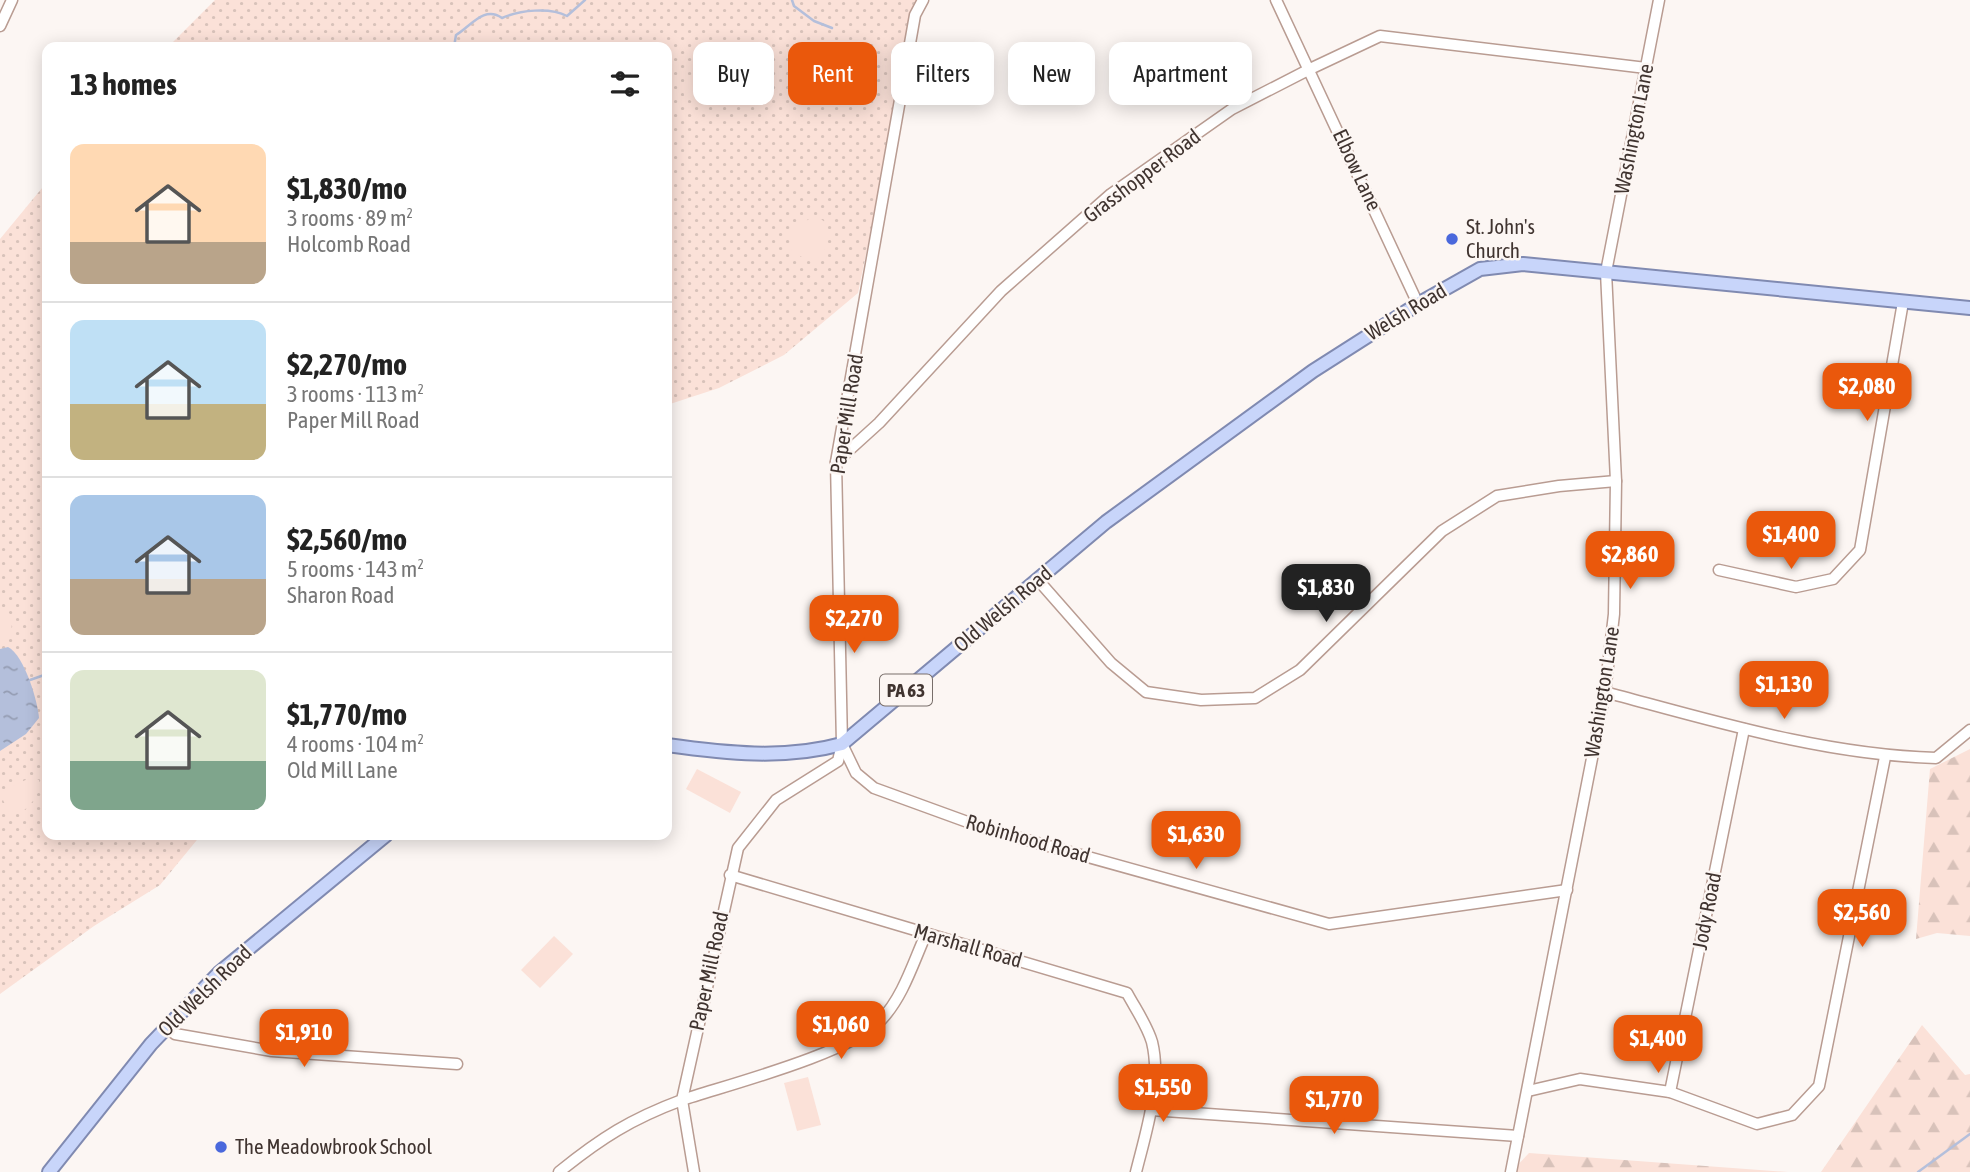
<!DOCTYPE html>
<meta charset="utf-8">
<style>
:root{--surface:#fff;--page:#f2f2f2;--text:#222;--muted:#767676;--line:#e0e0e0;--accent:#ea580c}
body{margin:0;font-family:"Asap Condensed",sans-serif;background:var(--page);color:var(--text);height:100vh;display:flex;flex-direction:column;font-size:26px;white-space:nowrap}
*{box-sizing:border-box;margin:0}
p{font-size:23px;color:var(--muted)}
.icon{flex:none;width:38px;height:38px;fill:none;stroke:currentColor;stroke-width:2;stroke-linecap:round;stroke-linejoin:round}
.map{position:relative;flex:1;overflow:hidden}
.sheet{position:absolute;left:42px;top:42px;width:630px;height:798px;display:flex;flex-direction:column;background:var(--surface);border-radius:14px;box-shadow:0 4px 18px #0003}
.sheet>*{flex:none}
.banner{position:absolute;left:693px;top:42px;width:665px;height:63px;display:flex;gap:14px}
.price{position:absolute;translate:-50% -60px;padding:0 16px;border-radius:14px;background:var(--accent);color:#fff;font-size:23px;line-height:46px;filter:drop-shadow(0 2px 4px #0008)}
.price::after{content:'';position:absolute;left:50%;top:42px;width:21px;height:16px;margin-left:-10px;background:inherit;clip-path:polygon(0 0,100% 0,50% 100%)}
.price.selected{background:#222;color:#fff}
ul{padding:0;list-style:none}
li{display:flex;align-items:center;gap:21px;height:175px;padding:0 28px}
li+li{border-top:2px solid var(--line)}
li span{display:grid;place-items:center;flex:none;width:196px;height:140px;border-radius:14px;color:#555}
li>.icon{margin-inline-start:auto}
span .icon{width:84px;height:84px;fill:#fffc;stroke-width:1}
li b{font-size:30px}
h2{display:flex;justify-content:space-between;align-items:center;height:84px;padding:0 28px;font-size:30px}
.chip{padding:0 24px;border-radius:14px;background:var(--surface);box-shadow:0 4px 18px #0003;font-size:24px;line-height:63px}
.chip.selected{background:var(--accent);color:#fff}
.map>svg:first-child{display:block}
.green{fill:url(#green-dots)}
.forest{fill:url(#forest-firs)}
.pitch{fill:#fbe1d8}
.water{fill:url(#water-ripples)}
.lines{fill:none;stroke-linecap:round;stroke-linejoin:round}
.stream{stroke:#b4bfdb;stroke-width:2.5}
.minor-casing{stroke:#b99c92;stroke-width:13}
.major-casing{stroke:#808ab1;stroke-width:16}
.minor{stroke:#fff;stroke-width:10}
.major{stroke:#c8d5fa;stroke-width:12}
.poi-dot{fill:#4a68dc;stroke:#fcf6f3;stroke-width:2.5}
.labels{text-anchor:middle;stroke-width:5;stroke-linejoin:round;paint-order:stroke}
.shield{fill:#fcf6f3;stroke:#786e6a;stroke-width:2}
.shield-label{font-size:19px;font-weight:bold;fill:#403430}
.street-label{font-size:21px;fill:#403430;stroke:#fcf6f3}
.poi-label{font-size:21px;fill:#403430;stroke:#fcf6f3;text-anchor:start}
</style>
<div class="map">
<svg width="1970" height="1172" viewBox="0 0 1970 1172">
<defs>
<pattern id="green-dots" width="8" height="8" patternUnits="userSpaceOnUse" patternTransform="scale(1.75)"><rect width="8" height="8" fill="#fbe1d8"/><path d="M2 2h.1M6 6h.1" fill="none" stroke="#d8c2ba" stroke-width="1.8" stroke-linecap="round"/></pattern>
<pattern id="forest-firs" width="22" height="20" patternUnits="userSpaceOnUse" patternTransform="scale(1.75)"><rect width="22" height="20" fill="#fbe1d8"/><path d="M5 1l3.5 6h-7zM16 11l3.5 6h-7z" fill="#d8c2ba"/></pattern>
<pattern id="water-ripples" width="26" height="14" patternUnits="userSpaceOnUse" patternTransform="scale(1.75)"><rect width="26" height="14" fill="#b4bfdb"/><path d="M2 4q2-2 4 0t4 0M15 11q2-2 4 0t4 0" fill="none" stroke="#949cb2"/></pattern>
</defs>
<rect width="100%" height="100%" fill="#fcf6f3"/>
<g class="green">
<path d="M215,0H918L858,293L784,355L719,388L667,405V47H168Z"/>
<path d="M47,182V835H201L160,885L94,926L0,994V239Z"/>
</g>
<g class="forest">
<path d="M1970,749V936L1937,933L1916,939L1930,769Z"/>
<path d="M1922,1025L1965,1075L1970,1074V1172H1821Z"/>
<path d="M1529,1153L1788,1172H1511Z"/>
</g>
<g class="pitch">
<path d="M491,34L503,41L504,47H474L477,41Z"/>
<path d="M713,59L719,65L720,82L711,99L695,104L684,95L683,85L699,64Z"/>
<path d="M815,215L825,222L826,248L819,257L805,259L792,251L791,231Z"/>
<path d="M0,610L9,613L12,618L11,637L0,647Z"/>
<path d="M697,769L741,792L730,813L686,789Z"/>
<path d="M32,777L39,780C42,792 31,805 22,812L8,811L3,800L4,790Z"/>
<path d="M554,936L573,954L540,988L521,970Z"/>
<path d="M808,1077L821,1125L797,1131L784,1083Z"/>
</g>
<path class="water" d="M8,647C25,656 38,703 39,718L26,734L0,751V649Z"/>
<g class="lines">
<g class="stream">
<path d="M792,0L794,6L814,21L832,28"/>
<path d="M454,47L456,35C470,27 484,5 502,18C520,10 550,7 567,16L585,0"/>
<path d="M30,680L47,674"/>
<path d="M1918,1172L1970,1134"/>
</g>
<defs>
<g id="minor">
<path d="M1276,0L1418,304"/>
<path d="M0,26L12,0"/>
<path d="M836,462L879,423L1001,291L1111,194L1232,109L1310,69L1380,36L1646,68"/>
<path d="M1719,570L1796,587L1833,579L1860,550L1903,302"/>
<path d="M1038,580L1111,663L1146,692L1201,700L1255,698L1300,670L1442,531L1497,496L1559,486L1616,481"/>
<path d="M1605,692C1714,721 1824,755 1936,758L1970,730"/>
<path d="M842,744L856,773L874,788L984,828L1329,924L1567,890"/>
<path d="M730,875L1127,993C1135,1008 1147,1025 1152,1042C1162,1083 1146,1132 1136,1172"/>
<path d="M167,1027L175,1034L272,1051L457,1064"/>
<path d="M1528,1091L1580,1079L1670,1092L1757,1124L1792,1115L1819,1086L1885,757"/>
<path d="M1670,1092L1744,729"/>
<path d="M1151,1110L1518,1136"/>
<path d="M559,1172C601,1138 631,1119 682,1100L738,848L776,800L838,761L842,744L836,462L915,15L923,0"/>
<path d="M694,1172L682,1100C727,1085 852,1053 881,1020C903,997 913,963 926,934"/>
<path d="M1511,1172L1605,692L1614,614L1616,481L1606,272L1659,0"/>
</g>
<g id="major">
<path d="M667,745C725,753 784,760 842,744L1106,522L1313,371L1418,304L1480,269L1523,264L1970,308"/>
<path d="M49,1172L151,1044L219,973L386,835"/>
</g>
</defs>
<use href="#minor" class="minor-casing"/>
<use href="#major" class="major-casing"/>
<use href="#minor" class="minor"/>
<use href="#major" class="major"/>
</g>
<g class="poi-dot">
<circle cx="1452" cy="239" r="7"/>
<circle cx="221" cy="1147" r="7"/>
</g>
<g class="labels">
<rect class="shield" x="880" y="674.5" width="52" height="31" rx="5"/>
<g class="shield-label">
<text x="906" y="697">PA 63</text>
</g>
<g class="street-label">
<text transform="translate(1634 129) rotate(-79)" y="7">Washington Lane</text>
<text transform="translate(1357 170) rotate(65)" y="7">Elbow Lane</text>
<text transform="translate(1142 176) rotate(-37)" y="7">Grasshopper Road</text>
<text transform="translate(1406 312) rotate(-31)" y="7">Welsh Road</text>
<text transform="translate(847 414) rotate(-81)" y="7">Paper Mill Road</text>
<text transform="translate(1003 609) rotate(-40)" y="7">Old Welsh Road</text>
<text transform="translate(1602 692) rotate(-81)" y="7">Washington Lane</text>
<text transform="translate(1028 839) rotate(16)" y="7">Robinhood Road</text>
<text transform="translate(1707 911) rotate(-79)" y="7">Jody Road</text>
<text transform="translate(968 946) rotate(16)" y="7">Marshall Road</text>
<text transform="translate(709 971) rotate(-78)" y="7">Paper Mill Road</text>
<text transform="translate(205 991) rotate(-44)" y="7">Old Welsh Road</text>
</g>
<g class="poi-label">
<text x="1466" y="234">St. John's<tspan x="1466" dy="24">Church</tspan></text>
<text x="235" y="1154">The Meadowbrook School</text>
</g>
</g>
</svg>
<b class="price" style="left:1867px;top:423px">$2,080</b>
<b class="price" style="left:1791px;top:571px">$1,400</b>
<b class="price" style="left:1630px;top:591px">$2,860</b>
<b class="price selected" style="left:1326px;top:624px">$1,830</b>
<b class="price" style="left:854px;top:655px">$2,270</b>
<b class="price" style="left:1784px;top:721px">$1,130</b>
<b class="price" style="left:1196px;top:871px">$1,630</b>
<b class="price" style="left:1862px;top:949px">$2,560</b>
<b class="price" style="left:841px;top:1061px">$1,060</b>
<b class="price" style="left:304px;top:1069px">$1,910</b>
<b class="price" style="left:1658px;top:1075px">$1,400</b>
<b class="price" style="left:1163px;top:1124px">$1,550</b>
<b class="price" style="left:1334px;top:1136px">$1,770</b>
<div class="banner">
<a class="chip">Buy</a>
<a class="chip selected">Rent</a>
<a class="chip">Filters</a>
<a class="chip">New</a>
<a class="chip">Apartment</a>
</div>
<section class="sheet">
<h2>13 homes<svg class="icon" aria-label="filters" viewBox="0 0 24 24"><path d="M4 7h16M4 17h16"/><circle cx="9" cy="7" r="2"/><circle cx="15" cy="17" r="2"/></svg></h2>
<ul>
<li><span style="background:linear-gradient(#ffd9b3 70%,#b9a48a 0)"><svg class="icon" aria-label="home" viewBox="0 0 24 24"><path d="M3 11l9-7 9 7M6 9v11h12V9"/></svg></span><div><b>$1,830/mo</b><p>3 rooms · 89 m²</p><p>Holcomb Road</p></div></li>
<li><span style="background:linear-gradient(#bfe0f5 60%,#c2b280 0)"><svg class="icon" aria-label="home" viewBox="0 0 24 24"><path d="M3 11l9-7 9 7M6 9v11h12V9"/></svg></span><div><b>$2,270/mo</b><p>3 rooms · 113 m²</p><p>Paper Mill Road</p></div></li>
<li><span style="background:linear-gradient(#a9c7e8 60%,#b9a48a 0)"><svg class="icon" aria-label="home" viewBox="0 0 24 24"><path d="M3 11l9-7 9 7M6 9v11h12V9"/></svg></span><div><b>$2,560/mo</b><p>5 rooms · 143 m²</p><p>Sharon Road</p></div></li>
<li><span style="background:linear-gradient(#dfe7d0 65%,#7fa58c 0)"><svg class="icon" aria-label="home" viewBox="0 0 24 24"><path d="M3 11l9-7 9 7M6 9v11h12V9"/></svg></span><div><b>$1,770/mo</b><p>4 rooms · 104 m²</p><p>Old Mill Lane</p></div></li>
</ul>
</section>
</div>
